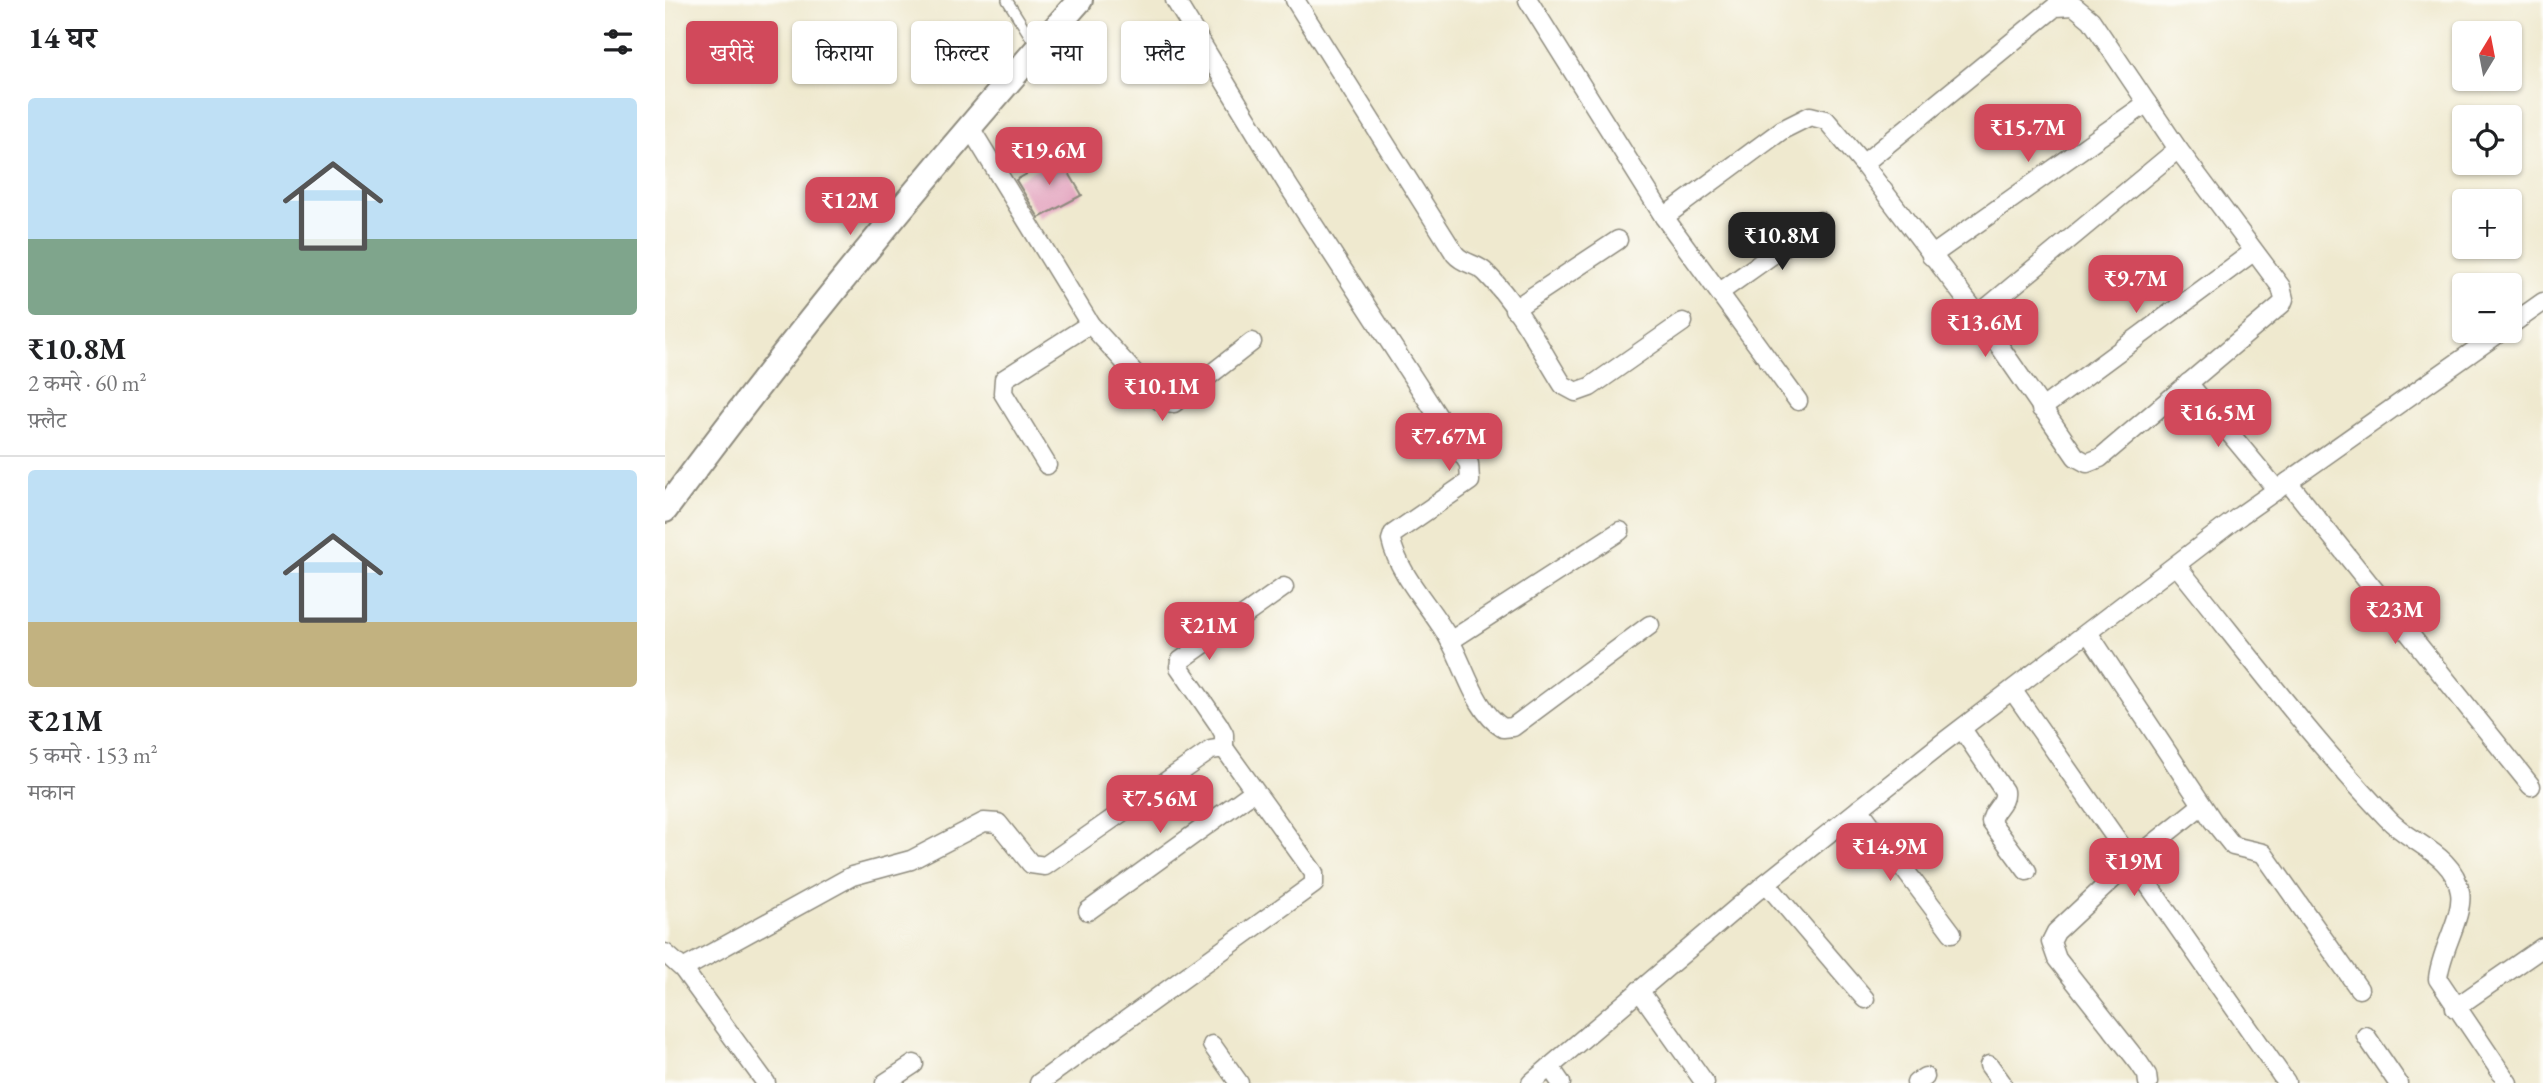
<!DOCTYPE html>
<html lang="hi">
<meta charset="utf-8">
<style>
:root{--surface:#fff;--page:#f6f6f6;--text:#202124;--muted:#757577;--line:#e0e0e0;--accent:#d1495b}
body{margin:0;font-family:"EB Garamond","Noto Serif Devanagari",serif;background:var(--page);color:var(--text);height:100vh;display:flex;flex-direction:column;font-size:26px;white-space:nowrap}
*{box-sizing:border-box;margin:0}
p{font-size:23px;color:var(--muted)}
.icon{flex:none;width:38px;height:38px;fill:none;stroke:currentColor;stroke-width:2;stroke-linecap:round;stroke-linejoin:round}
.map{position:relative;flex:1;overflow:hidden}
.panel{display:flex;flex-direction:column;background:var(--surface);width:665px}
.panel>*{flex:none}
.hud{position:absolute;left:21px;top:21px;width:665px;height:63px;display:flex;gap:14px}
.needle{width:46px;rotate:10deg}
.buttons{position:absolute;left:1787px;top:21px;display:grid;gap:14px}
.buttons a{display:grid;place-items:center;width:70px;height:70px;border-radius:7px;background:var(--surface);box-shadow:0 2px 5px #0004;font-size:35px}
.price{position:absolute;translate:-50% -60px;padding:0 16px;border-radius:14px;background:var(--accent);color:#fff;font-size:23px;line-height:46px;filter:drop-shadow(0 2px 4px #0008)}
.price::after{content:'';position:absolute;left:50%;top:42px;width:21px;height:16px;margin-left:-10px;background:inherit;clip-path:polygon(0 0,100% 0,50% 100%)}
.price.active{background:#222;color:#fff}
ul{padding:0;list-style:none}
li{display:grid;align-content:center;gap:14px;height:371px;padding:0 28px}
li+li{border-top:2px solid var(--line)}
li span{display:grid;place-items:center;height:217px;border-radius:7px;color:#555}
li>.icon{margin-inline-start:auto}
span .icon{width:126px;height:126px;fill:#fffc;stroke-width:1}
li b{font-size:30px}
h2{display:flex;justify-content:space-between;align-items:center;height:84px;padding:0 28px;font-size:30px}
.pill{padding:0 24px;border-radius:7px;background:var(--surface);box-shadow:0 2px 5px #0004;font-size:24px;line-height:63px}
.pill.active{background:var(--accent);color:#fff}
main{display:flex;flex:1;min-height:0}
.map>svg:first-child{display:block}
.building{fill:#e5aac3}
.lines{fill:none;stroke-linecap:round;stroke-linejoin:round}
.service-casing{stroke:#8d8a7d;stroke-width:12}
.minor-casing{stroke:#8d8a7d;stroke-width:21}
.secondary-casing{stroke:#8d8a7d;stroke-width:28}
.service{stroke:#fff;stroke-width:9}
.minor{stroke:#fff;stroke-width:18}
.secondary{stroke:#fff;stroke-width:24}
</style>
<main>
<section class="panel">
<h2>14 घर<svg class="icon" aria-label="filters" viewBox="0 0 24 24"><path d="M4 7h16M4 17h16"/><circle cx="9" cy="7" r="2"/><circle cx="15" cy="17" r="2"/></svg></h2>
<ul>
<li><span style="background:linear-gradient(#bfe0f5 65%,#7fa58c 0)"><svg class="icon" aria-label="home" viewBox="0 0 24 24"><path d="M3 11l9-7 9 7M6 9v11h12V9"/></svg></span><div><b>₹10.8M</b><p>2 कमरे · 60 m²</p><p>फ़्लैट</p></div></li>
<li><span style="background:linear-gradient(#bfe0f5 70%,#c2b280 0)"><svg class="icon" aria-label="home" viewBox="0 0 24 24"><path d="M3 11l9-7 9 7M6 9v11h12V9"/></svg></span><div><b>₹21M</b><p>5 कमरे · 153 m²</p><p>मकान</p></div></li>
</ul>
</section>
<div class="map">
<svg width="1878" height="1083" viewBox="0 0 1878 1083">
<rect width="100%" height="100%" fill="#fdfcf7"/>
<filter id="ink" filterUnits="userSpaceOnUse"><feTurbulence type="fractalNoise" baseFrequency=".0143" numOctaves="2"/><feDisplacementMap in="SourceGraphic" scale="14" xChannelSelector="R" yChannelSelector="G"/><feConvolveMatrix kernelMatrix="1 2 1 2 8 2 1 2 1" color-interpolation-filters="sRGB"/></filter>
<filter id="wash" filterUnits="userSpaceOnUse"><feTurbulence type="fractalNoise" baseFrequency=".00686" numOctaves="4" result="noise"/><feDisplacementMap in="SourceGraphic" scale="28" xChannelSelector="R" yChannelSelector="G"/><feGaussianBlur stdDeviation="1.57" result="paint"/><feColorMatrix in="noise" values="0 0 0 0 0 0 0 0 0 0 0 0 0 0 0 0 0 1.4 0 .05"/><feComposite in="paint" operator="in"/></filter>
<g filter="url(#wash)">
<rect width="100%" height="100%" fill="#efe9cf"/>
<g id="blocks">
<path class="building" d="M394,156L417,195L374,218L351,180Z"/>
</g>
</g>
<g filter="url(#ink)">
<use href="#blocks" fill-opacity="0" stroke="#8d8a7d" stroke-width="2"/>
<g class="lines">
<defs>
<path id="service" d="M342,0L371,46"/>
<g id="minor">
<path d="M510,0L624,187L804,464L805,481L728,534L726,540C734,576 767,608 784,639C800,666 810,711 838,728L848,727L985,625"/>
<path d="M630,0L790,254C799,265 812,263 821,273C853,305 875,348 898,385L911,392L925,387L1018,322"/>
<path d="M863,0L999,217L1133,401"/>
<path d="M304,126L425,324L495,401L509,403L587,342"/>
<path d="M999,217L1117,130L1145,116L1161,120L1198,164L1313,315L1411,457L1422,463L1435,458L1617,304L1619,299L1616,287L1513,149L1426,20L1409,6L1390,7L1198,164"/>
<path d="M1266,256L1482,103"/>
<path d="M1055,292L1155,221"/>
<path d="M849,309L953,240"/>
<path d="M1313,315L1513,149"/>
<path d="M1844,326L1878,302"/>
<path d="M1523,383L1612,490"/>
<path d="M1376,409L1588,252"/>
<path d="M382,465L338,393L339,379L425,324"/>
<path d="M1623,482L1866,786"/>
<path d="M1512,566C1581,651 1647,740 1723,819C1746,844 1789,854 1795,892C1799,916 1775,951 1773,979L1843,1083"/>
<path d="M1424,634L1548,821L1568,846L1598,853L1694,989"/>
<path d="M785,641L955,531"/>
<path d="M1348,691L1621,1082"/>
<path d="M1297,729L1339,791C1341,805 1327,809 1326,822L1362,871"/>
<path d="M559,748V734L554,725L514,667L515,661L619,587"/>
<path d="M1194,809L1287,933"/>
<path d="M1101,883L1200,999"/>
<path d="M423,911L589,791"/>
<path d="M0,953L18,969L101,1083"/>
<path d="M18,969L187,876L246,860L319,822L333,823L366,864L380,866L546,750L559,748L649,873V884L374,1083"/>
<path d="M974,990L1040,1083"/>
<path d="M1790,1008L1878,947"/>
<path d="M1701,1036L1733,1083"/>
<path d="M547,1045L574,1083"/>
<path d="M1324,1065L1337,1083"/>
<path d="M885,1067L896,1083"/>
<path d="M220,1083L249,1064"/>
<path d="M866,1083L1101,883L1276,744L1576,515L1837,331"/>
<path d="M1251,1083L1260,1077"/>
<path d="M1483,1083L1482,1075L1474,1063L1392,959L1386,942L1391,932L1467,861L1537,805"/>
</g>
<path id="secondary" d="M0,510C130,333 270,164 415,0"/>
</defs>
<use href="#service" class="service-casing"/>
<use href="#minor" class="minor-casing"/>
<use href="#secondary" class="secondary-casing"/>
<use href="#service" class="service"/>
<use href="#minor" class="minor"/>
<use href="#secondary" class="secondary"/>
</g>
</g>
</svg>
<div class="buttons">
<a><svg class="needle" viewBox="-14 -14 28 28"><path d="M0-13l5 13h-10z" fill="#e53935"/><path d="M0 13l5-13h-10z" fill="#757577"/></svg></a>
<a><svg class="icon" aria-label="locate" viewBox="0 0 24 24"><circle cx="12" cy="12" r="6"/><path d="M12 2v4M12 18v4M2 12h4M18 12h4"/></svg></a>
<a>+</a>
<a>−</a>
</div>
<b class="price" style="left:1363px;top:164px">₹15.7M</b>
<b class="price" style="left:384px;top:187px">₹19.6M</b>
<b class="price" style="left:185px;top:237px">₹12M</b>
<b class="price active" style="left:1117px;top:272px">₹10.8M</b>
<b class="price" style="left:1471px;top:315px">₹9.7M</b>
<b class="price" style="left:1320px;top:359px">₹13.6M</b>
<b class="price" style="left:497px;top:423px">₹10.1M</b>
<b class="price" style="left:1553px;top:449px">₹16.5M</b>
<b class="price" style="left:784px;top:473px">₹7.67M</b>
<b class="price" style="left:1730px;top:646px">₹23M</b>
<b class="price" style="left:544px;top:662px">₹21M</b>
<b class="price" style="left:495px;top:835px">₹7.56M</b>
<b class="price" style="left:1225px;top:883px">₹14.9M</b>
<b class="price" style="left:1469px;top:898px">₹19M</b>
<div class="hud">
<a class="pill active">खरीदें</a>
<a class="pill">किराया</a>
<a class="pill">फ़िल्टर</a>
<a class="pill">नया</a>
<a class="pill">फ़्लैट</a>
</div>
</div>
</main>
